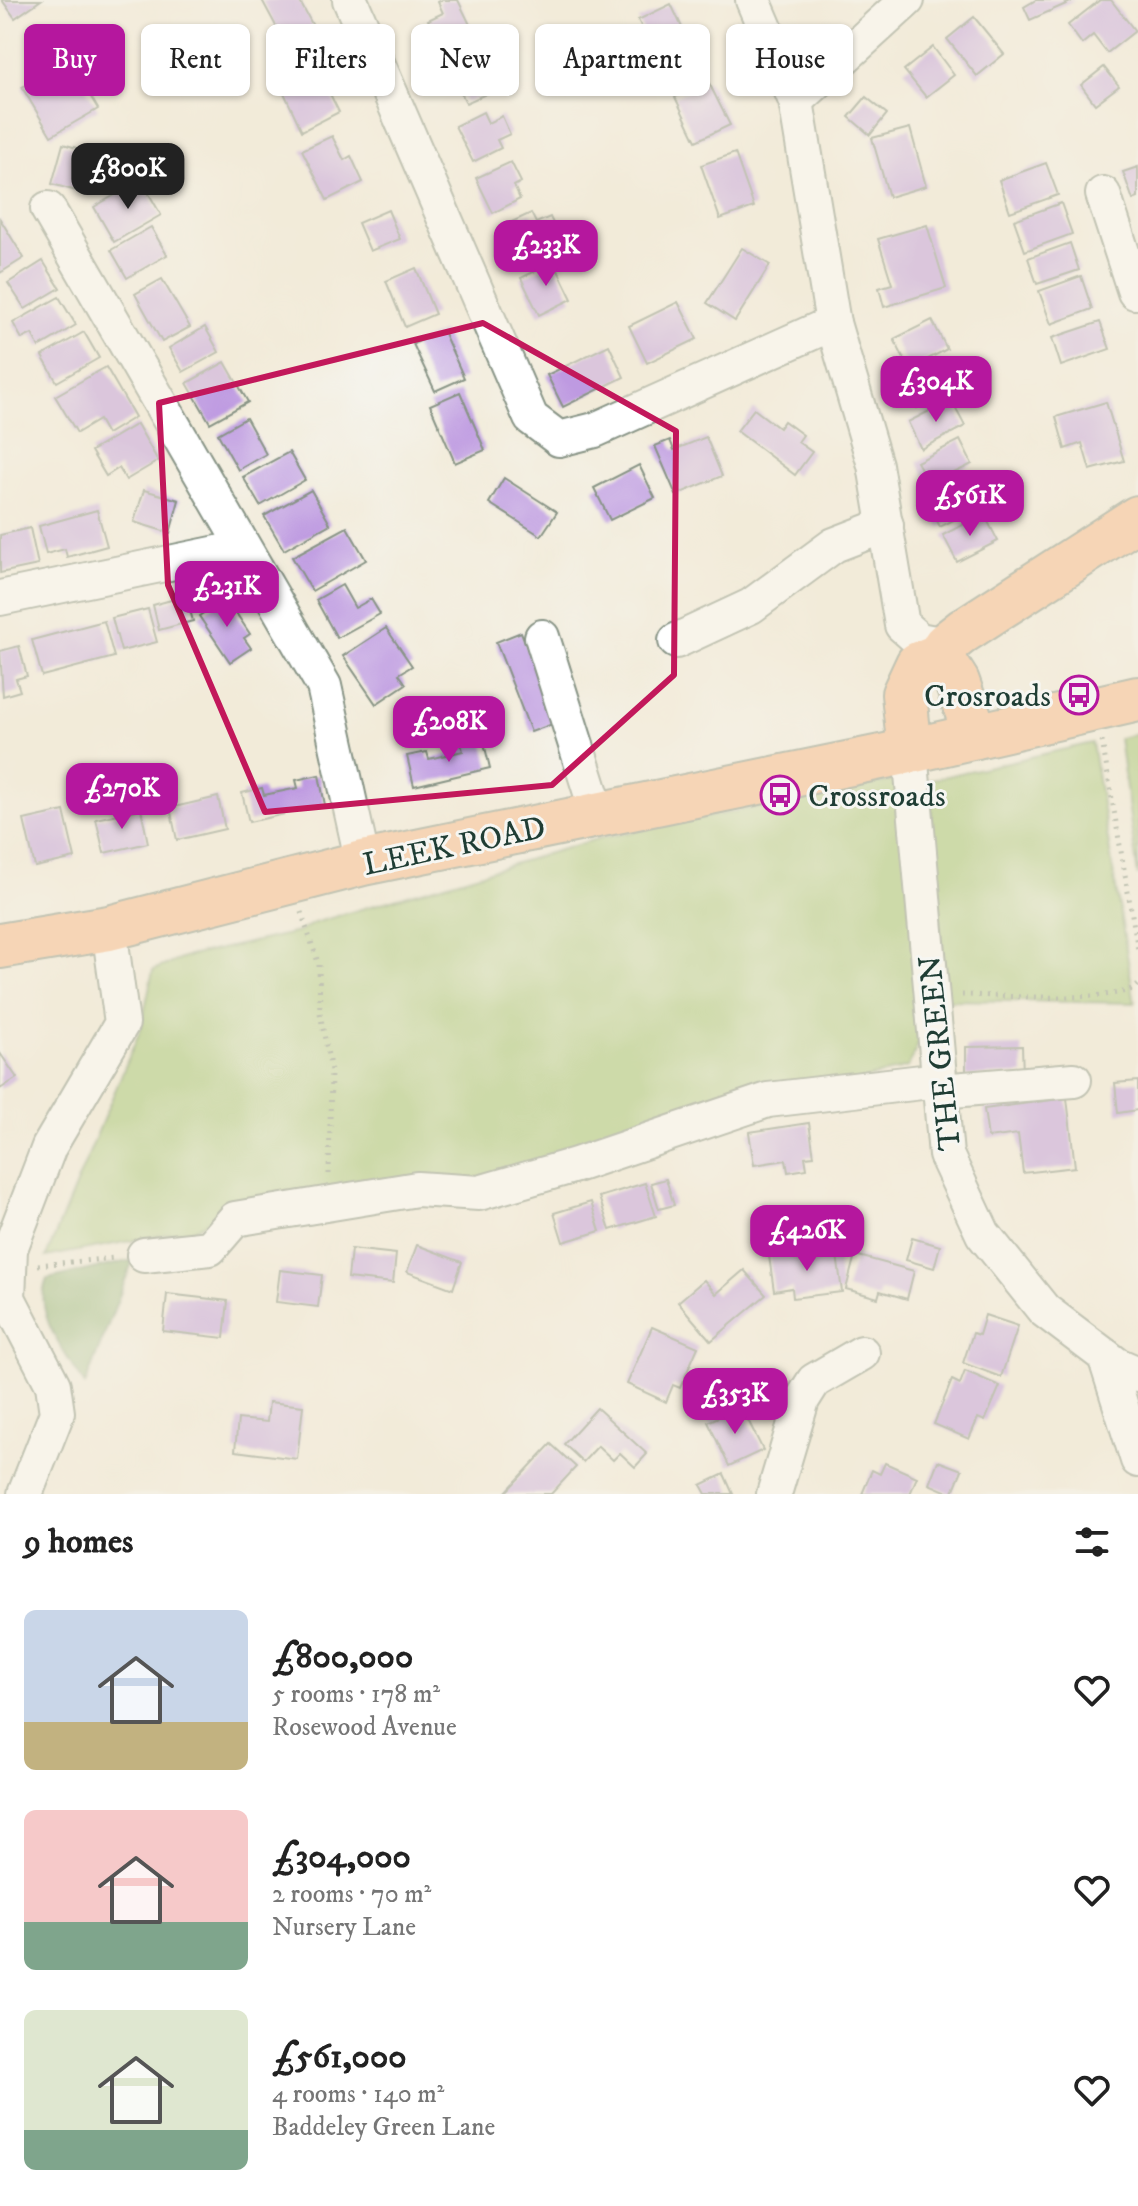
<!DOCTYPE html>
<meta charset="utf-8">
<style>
:root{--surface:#fff;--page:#f6f6f6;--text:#222;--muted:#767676;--accent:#b5179e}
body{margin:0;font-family:"IM FELL DW Pica",serif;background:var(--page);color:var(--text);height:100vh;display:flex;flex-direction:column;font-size:30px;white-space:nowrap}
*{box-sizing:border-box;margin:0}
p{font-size:26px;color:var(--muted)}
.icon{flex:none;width:44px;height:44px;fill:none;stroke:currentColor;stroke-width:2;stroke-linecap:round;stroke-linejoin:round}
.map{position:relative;height:1494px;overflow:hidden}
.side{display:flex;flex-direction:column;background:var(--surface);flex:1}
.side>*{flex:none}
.top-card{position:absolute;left:24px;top:24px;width:1090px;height:72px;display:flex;gap:16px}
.price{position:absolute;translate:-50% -68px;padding:0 18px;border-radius:16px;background:var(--accent);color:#fff;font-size:26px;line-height:52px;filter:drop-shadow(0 2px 4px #0008)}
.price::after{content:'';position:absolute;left:50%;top:48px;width:24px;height:18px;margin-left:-12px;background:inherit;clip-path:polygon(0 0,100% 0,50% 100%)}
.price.current{background:#222;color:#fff}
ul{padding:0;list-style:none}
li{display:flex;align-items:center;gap:24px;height:200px;padding:0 24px}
li span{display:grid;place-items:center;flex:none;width:224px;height:160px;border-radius:12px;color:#555}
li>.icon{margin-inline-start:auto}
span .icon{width:96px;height:96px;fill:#fffc;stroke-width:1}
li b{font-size:34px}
h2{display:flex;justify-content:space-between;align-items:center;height:96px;padding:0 24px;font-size:34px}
.chip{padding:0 28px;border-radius:12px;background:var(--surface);box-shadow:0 2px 6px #0004;font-size:28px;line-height:72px}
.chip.current{background:var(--accent);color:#fff}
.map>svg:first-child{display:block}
.green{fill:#a1c56f;stroke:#608152;stroke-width:2}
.forest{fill:#80aa62;stroke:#50744b;stroke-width:2}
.building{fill:#be9ae1}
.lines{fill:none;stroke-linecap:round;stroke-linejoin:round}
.minor-casing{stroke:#889486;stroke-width:38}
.major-casing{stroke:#889486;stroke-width:48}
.highway-casing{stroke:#889486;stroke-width:48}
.path{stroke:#889486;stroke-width:5;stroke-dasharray:2 6;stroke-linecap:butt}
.minor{stroke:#fff;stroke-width:34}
.major{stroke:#fbbb8c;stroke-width:44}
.highway{stroke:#fbbb8c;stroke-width:44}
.marked{fill:none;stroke:#c2185b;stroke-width:6;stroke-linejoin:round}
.labels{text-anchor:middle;stroke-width:6;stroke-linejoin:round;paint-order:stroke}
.poi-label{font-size:32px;fill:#1f3d34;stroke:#f6f6f2;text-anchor:end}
.street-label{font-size:32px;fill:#1f3d34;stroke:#f6f6f2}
</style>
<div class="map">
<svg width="1138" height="1494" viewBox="0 0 1138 1494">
<rect width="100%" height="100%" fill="#f6f6f2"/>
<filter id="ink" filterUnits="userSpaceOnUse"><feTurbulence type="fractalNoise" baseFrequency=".0125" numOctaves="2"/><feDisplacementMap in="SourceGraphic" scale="16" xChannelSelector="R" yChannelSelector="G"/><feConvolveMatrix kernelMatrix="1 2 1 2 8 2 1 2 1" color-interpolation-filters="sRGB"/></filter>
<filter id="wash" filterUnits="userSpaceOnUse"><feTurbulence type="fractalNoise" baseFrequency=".006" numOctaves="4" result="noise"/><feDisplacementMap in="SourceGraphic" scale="32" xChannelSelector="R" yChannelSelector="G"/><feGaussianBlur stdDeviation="1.8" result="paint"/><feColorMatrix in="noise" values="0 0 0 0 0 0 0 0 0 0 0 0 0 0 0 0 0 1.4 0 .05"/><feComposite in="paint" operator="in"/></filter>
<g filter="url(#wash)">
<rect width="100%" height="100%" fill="#f2ebd9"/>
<g class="green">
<path d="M1138,734V876L1119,738Z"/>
<path d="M1092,743L1135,1003L946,1000L929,780Z"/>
<path d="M901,779L919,1042L908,1067L479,1186L237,1205L194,1229L46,1257L141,1028L153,970L189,956L298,932L314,923L600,838Z"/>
</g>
<path class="forest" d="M133,1260L85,1385C67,1355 32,1315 47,1279Z"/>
<g id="blocks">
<g class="building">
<path d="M2,0H41L15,18Z"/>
<path d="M262,0H299L313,26L284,41Z"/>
<path d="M442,0H458L475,35L443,50L428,20L443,13L438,2Z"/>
<path d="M1036,0H1075L1030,20L1024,7Z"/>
<path d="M1100,0H1111L1135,31L1107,53L1093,35L1082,44L1068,25Z"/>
<path d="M671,4L695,55L663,71L638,20Z"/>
<path d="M974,17L1004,54L977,76L947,39Z"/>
<path d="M933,47L954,75L926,97L904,70Z"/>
<path d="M477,54L482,64L496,58L504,75L491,81L495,90L466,103L449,67Z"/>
<path d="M69,60L98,109L51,136L22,87Z"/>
<path d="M303,65L310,77L319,72L339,112L302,131L277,78Z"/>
<path d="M1104,67L1119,86L1095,104L1081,85Z"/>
<path d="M708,81L730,125L696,141L675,97Z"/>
<path d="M866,97L887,114L870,135L849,117Z"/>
<path d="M483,112L488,123L502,116L510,134L497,140L501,148L473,162L455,126Z"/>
<path d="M910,128L926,186L889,197L872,138Z"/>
<path d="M332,136L344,160L351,156L363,182L327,200L302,150Z"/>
<path d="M63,144L101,155L90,195L52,184Z"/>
<path d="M735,153L754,207L720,219L701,165Z"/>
<path d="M511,162L521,182L514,186L520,199L493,213L476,178Z"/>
<path d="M1046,163L1058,195L1010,212L999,180Z"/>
<path d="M1138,167V198L1133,200L1123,172Z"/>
<path d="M141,180L161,215L114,242L94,207Z"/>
<path d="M1061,203L1072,234L1025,251L1014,220Z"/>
<path d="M388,210L400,239L370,251L358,223Z"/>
<path d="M531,213L536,223L550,217L558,234L545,241L549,249L520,263L503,226Z"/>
<path d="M0,219L24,258L0,273Z"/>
<path d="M927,225L946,288L884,307L879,288L892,284L878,239Z"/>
<path d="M151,227L167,255L127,278L111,250Z"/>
<path d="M1070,243L1079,270L1037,284L1028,258Z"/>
<path d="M742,248L770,265L735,321L707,303Z"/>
<path d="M43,261L60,288L25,309L8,283Z"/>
<path d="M554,262L572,299L539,315L521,278Z"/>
<path d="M416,268L435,314L405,327L386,281Z"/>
<path d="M1081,276L1092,309L1051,324L1039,291Z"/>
<path d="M162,279L190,327L162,342L135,294Z"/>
<path d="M59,297L76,325L39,347L32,334L22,339L13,323Z"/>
<path d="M678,302L697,339L647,363L629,326Z"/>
<path d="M932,320L947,349L909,369L894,339Z"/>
<path d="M1100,322L1110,349L1061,366L1052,338Z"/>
<path d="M205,327L219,352L183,372L169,348Z"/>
<path d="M443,331L464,378L435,391L413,344Z"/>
<path d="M84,332L99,358L57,382L42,356Z"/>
<path d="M609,345L624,377L563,407L547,375Z"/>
<path d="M941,360L956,388L917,408L902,380Z"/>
<path d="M225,362L248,402L210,423L187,383Z"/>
<path d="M106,367L135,417L107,434L99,420L77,433L55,396Z"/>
<path d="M460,392L485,450L455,463L430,405Z"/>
<path d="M951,400L965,426L921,449L908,422Z"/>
<path d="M1106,402L1124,461L1090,470L1082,443L1065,449L1056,417Z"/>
<path d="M754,409L779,428L784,421L803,435L798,442L812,452L795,475L737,431Z"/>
<path d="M246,418L266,454L238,470L218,434Z"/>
<path d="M137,424L158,461L126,480L119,468L106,476L91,451Z"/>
<path d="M706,437L722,476L676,495L655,446L670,440L674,450Z"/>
<path d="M960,440L972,464L930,485L917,462Z"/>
<path d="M289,452L305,480L260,506L243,477Z"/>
<path d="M639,465L655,498L610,520L594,488Z"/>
<path d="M968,477L983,505L940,527L926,499Z"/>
<path d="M504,478L557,512L541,536L489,503Z"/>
<path d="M144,490L179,500L170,533L134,522Z"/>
<path d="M311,490L330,524L284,550L264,516Z"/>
<path d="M97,510L107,546L67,557L65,549L46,554L39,526Z"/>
<path d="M984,514L998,541L957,562L943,535Z"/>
<path d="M347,527L366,560L312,591L292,557Z"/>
<path d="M30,528L38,565L0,573V535Z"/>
<path d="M342,585L355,608L371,599L380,614L337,638L316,600Z"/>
<path d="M186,596L193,621L159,630L153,605Z"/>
<path d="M226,598L250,634L244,638L251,648L230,662L199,616Z"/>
<path d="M148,609L157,642L121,651L112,618Z"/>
<path d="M104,621L114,657L42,676L32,640Z"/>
<path d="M386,628L412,666L399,674L406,684L376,704L343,656Z"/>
<path d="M521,632L529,653L533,651L561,721L531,732L496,642Z"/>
<path d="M19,646L27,676L16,679L20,691L3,696L0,651Z"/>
<path d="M483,739L490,768L414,786L407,756L427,752L429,759L463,751L461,744Z"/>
<path d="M319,775L325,805L249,822L242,793L262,788L264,795L298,788L296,780Z"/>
<path d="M218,797L225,829L177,840L170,808Z"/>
<path d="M141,809L148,843L104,853L96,819Z"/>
<path d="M64,811L75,858L35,867L24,820Z"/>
<path d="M1022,1046L1023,1074L966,1076V1047Z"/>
<path d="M0,1053L17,1078L0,1089Z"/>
<path d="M1138,1081V1110L1118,1113L1115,1083Z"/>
<path d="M1067,1098L1075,1167L1023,1173L1018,1134L988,1138L984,1109Z"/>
<path d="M809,1123L814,1156L805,1157L807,1169L788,1172L786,1160L754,1165L749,1132Z"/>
<path d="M666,1179L674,1205L659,1209L651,1183Z"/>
<path d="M645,1183L656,1216L610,1230L599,1197Z"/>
<path d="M591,1202L600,1231L563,1242L554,1213Z"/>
<path d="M912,1238L940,1246L934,1268L906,1260Z"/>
<path d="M417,1245L462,1262L453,1289L407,1272Z"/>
<path d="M836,1247L842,1292L793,1298L792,1288L774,1291L769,1256Z"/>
<path d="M351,1249L396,1254L393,1283L348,1278Z"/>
<path d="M855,1255L914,1271L907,1299L880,1291L878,1298L846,1289Z"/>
<path d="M280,1270L322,1275L318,1307L276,1302Z"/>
<path d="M744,1270L766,1295L711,1341L678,1302L704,1280L716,1294Z"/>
<path d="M167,1294L228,1301L224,1338L163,1331Z"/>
<path d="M985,1315L1018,1326L1001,1377L963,1363L973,1333L979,1335Z"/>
<path d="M652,1327L698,1347L680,1388L673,1385L666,1402L627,1384Z"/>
<path d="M965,1371L1000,1386L985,1421L978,1418L969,1439L934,1424L952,1380L960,1384Z"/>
<path d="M269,1402L303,1406L297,1459L235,1451L238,1419L267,1422Z"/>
<path d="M741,1406L763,1450L729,1466L708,1422Z"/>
<path d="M597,1408L647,1454L635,1467L620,1453L613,1460L598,1446L583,1462L564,1444Z"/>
<path d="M551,1444L576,1467L551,1494H504Z"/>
<path d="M938,1461L962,1470L952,1494L929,1484Z"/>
<path d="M885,1463L917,1477L910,1494H862L872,1470L880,1474Z"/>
<path d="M724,1474L733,1494H706L701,1485Z"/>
</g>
</g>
</g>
<g filter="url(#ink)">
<use href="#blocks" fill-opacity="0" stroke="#889486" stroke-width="2"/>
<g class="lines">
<defs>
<g id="minor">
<path d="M350,0L531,418L559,439L595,430L833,323"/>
<path d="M753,0L796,101L833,323L875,465L902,625L919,640L945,645"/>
<path d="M796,101L907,0"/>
<path d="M1103,194L1135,292"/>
<path d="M48,209L324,686L363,863"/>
<path d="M0,598L242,548"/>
<path d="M542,637L598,815"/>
<path d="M676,641L751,606L834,545L886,525"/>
<path d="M910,751L946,1155L983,1234L1044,1310L1117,1365L1138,1374"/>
<path d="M940,1091L1074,1080"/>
<path d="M144,1255L210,1248L235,1219L417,1189L479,1193L576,1165L768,1100L939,1080"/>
<path d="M1105,1356L1138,1460"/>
<path d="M25,1494L57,1413L53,1385L8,1298L10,1249L49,1147L122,1023L109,928"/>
<path d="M774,1494L802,1400L814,1381L862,1353"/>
</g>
<g id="major">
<path d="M940,655L957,682L976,736"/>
<path d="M910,751L904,694L918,664L940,655L945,645L963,631L1138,518"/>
</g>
<path id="highway" d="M0,946L109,928L363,863L910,751L1138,699"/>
</defs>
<use href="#minor" class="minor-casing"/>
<use href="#major" class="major-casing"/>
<use href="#highway" class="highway-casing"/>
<g class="path">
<path d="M1102,741L1138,950"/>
<path d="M301,912L319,965L320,1013L331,1071L329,1175"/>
<path d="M962,995C993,995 1120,1004 1138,985"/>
<path d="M38,1265L115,1258"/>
</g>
<use href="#minor" class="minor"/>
<use href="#major" class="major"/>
<use href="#highway" class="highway"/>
</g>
</g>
<path d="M0 0H1138V1494H0ZM483,323L676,431L674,675L552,785L265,812L168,585L159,403Z" fill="#f2ebd9" fill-opacity=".55" fill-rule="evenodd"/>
<path class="marked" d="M483,323L676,431L674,675L552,785L265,812L168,585L159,403Z"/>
<defs>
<symbol id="bus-ring" viewBox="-11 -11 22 22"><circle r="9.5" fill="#f6f6f2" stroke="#b5179e" stroke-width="1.5"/><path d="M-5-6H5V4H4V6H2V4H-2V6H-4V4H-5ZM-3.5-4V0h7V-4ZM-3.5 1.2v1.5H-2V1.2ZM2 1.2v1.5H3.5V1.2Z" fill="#b5179e"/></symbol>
</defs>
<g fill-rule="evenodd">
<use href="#bus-ring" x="1057" y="673" width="44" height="44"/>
<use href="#bus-ring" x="758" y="773" width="44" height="44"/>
</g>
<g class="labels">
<g class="poi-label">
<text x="1051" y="706">Crosroads</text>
<text x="808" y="806" text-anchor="start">Crossroads</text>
</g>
<g class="street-label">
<text transform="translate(454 845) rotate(-12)" y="11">LEEK ROAD</text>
<text transform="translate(939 1053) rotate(-96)" y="11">THE GREEN</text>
</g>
</g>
</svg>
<b class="price current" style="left:128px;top:211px">£800K</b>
<b class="price" style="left:546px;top:288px">£233K</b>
<b class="price" style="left:936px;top:424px">£304K</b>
<b class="price" style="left:970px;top:538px">£561K</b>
<b class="price" style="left:227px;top:629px">£231K</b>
<b class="price" style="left:449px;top:764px">£208K</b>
<b class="price" style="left:122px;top:831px">£270K</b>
<b class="price" style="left:807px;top:1273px">£426K</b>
<b class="price" style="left:735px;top:1436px">£353K</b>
<div class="top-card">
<a class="chip current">Buy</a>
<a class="chip">Rent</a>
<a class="chip">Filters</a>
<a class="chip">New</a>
<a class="chip">Apartment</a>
<a class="chip">House</a>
</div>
</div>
<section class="side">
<h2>9 homes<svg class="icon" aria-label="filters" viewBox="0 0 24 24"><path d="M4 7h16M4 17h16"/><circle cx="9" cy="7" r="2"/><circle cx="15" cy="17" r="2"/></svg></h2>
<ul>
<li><span style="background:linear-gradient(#c9d6e8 70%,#c2b280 0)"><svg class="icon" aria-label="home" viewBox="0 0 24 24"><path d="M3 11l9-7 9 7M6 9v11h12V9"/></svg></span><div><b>£800,000</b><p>5 rooms · 178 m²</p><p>Rosewood Avenue</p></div><svg class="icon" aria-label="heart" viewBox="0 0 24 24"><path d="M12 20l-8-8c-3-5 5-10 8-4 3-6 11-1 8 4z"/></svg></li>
<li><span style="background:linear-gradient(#f6c9c9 70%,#7fa58c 0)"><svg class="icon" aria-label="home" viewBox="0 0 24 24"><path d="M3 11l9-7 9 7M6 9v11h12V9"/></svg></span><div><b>£304,000</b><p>2 rooms · 70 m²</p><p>Nursery Lane</p></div><svg class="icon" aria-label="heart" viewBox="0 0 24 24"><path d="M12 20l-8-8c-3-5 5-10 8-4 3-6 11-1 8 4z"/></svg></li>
<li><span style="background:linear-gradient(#dfe7d0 75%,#7fa58c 0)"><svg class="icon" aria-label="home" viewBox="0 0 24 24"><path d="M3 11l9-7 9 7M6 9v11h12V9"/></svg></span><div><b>£561,000</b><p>4 rooms · 140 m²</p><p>Baddeley Green Lane</p></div><svg class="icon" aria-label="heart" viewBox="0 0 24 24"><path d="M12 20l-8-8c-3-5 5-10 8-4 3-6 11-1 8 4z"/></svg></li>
</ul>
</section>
